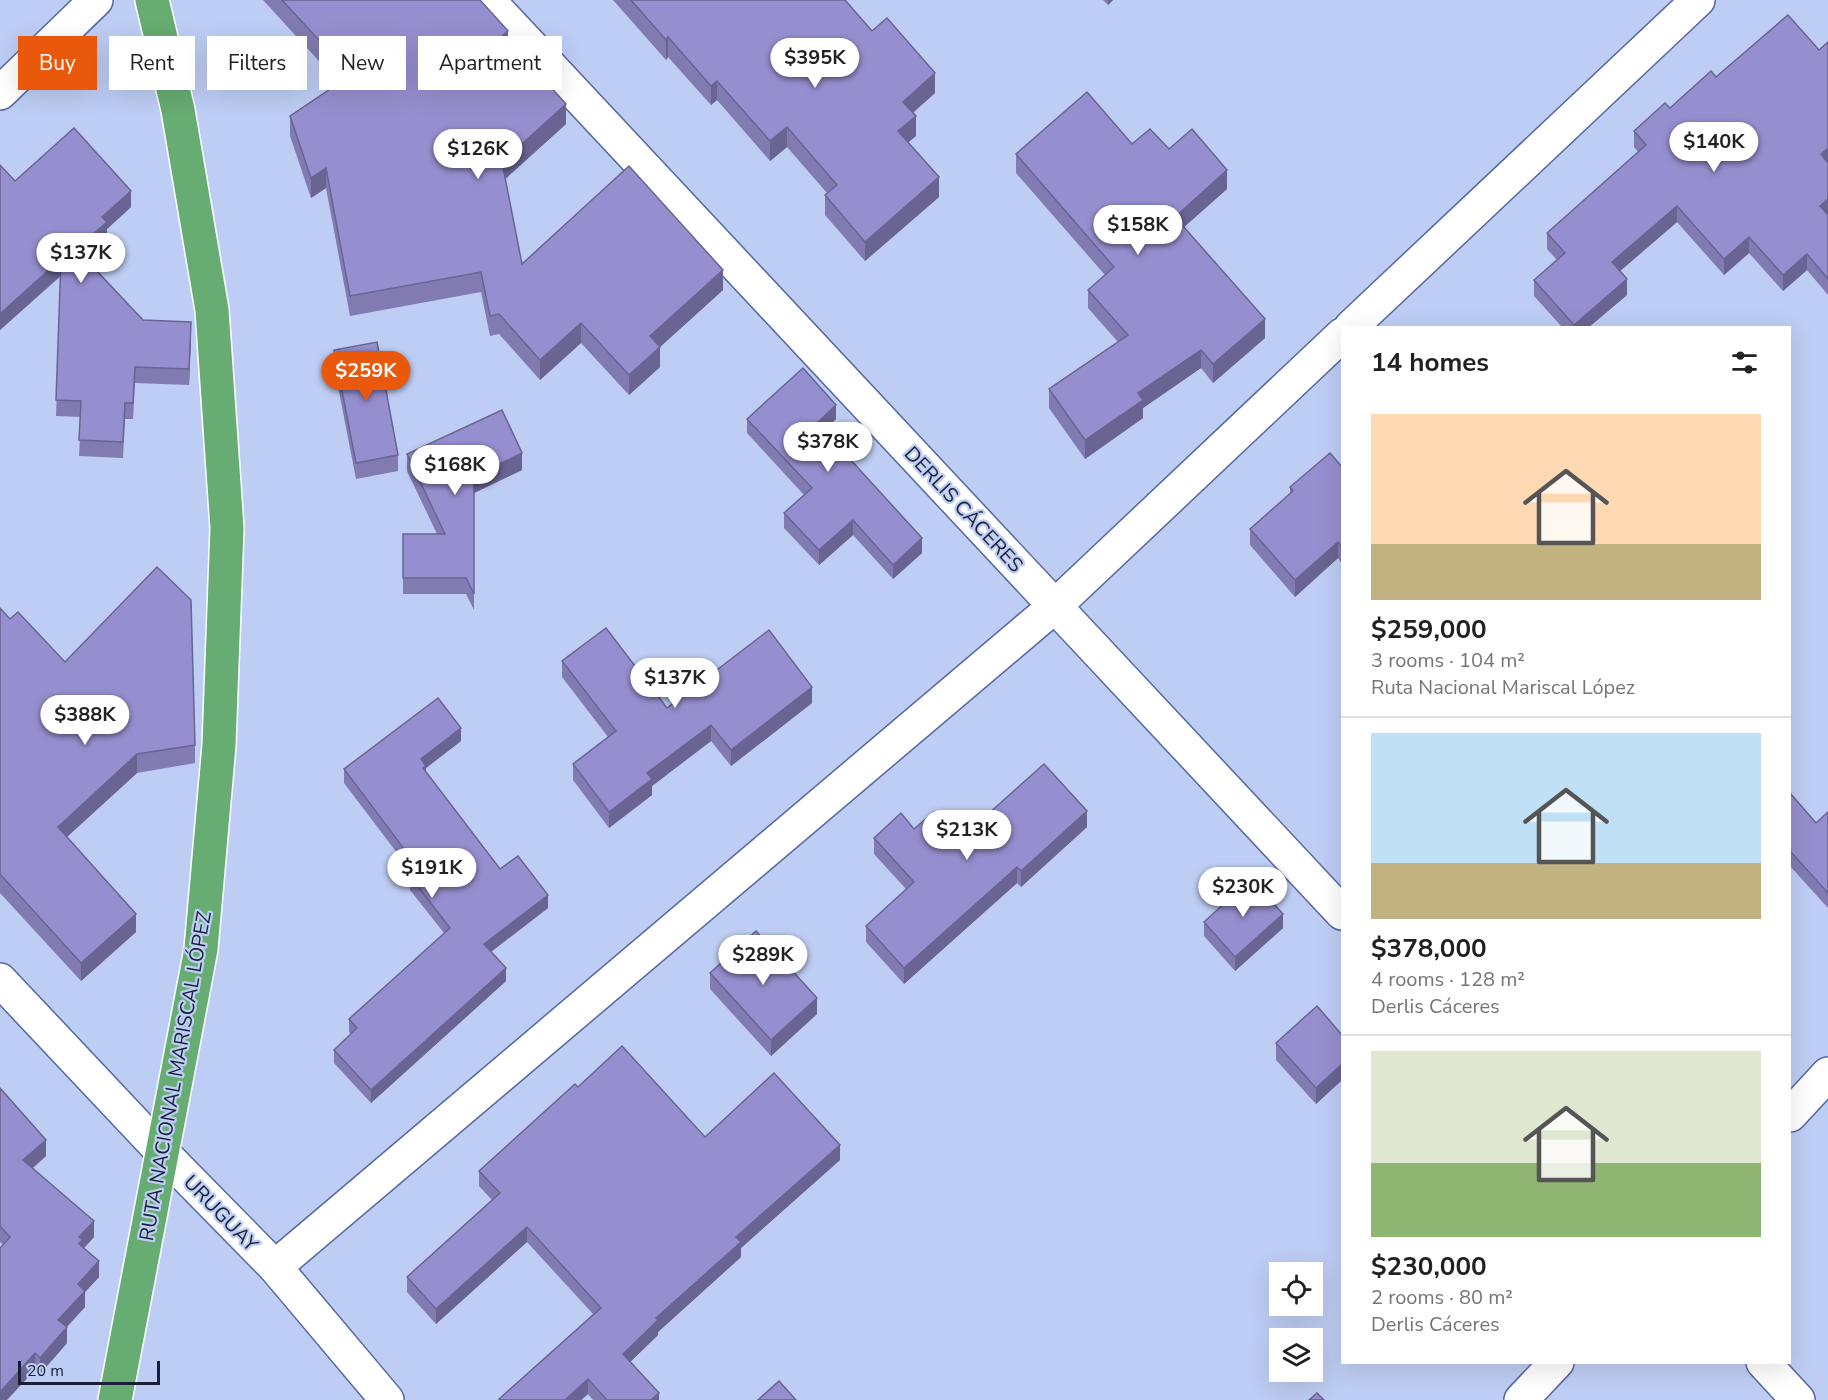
<!DOCTYPE html>
<meta charset="utf-8">
<style>
:root{--surface:#fff;--page:#f2f2f2;--text:#202124;--muted:#757577;--line:#e0e0e0;--accent:#ea580c}
body{margin:0;font-family:"Nunito Sans",sans-serif;background:var(--page);color:var(--text);height:100vh;display:flex;flex-direction:column;font-size:22px;white-space:nowrap}
*{box-sizing:border-box;margin:0}
p{font-size:20px;color:var(--muted)}
.icon{flex:none;width:33px;height:33px;fill:none;stroke:currentColor;stroke-width:2;stroke-linecap:round;stroke-linejoin:round}
.map{position:relative;flex:1;overflow:hidden}
.panel{position:absolute;left:1341px;top:326px;width:450px;height:1038px;display:flex;flex-direction:column;background:var(--surface);border-radius:0px;box-shadow:0 6px 24px #0002}
.panel>*{flex:none}
.top-card{position:absolute;left:18px;top:36px;width:570px;height:54px;display:flex;gap:12px}
.buttons{position:absolute;left:1269px;top:1262px;display:grid;gap:12px}
.buttons a{display:grid;place-items:center;width:54px;height:54px;border-radius:0px;background:var(--surface);box-shadow:0 6px 24px #0002;font-size:30px}
.scale{position:absolute;left:18px;bottom:15px;width:142px;box-sizing:border-box;padding-left:6px;border:3px solid #182037;border-top:0;font-size:16px;line-height:21px;white-space:nowrap;color:#182037;-webkit-text-stroke:4px #becdf4;paint-order:stroke}
.price{position:absolute;translate:-50% -51px;padding:0 14px;border-radius:21px;background:#fff;color:#222;font-size:20px;line-height:39px;filter:drop-shadow(0 2px 3px #0008)}
.price::after{content:'';position:absolute;left:50%;top:36px;width:18px;height:14px;margin-left:-9px;background:inherit;clip-path:polygon(0 0,100% 0,50% 100%)}
.price.selected{background:var(--accent);color:#fff}
ul{padding:0;list-style:none}
li{display:grid;align-content:center;gap:12px;height:318px;padding:0 30px}
li+li{border-top:2px solid var(--line)}
li span{display:grid;place-items:center;height:186px;border-radius:0px;color:#555}
li>.icon{margin-inline-start:auto}
span .icon{width:108px;height:108px;fill:#fffc;stroke-width:1}
li b{font-size:26px}
h2{display:flex;justify-content:space-between;align-items:center;height:72px;padding:0 30px;font-size:26px}
.chip{padding:0 21px;border-radius:0px;background:var(--surface);box-shadow:0 6px 24px #0002;font-size:21px;line-height:54px}
.chip.selected{background:var(--accent);color:#fff}
.map>svg:first-child{display:block}
.lines{fill:none;stroke-linecap:round;stroke-linejoin:round}
.street-casing{stroke:#5467a1;stroke-width:36}
.highway-casing{stroke:#fff;stroke-width:36}
.street{stroke:#fff;stroke-width:33}
.highway{stroke:#66ac73;stroke-width:33}
.wall{fill:#817bb2}
.shaded-wall{fill:#696491}
.building{fill:#968fcf;stroke:#696491;stroke-width:1.5}
.labels{text-anchor:middle;stroke-width:4.5;stroke-linejoin:round;paint-order:stroke}
.street-label{font-size:20px;fill:#182037;stroke:#becdf4}
</style>
<div class="map">
<svg width="1828" height="1400" viewBox="0 0 1828 1400">
<rect width="100%" height="100%" fill="#becdf4"/>
<g class="lines">
<defs>
<g id="street">
<path d="M488,0L1342,913"/>
<path d="M0,93L96,0"/>
<path d="M1351,327L1698,0"/>
<path d="M0,980L163,1153L275,1267L387,1400"/>
<path d="M1790,1115L1828,1074"/>
<path d="M275,1267L1055,606L1342,335"/>
<path d="M1763,1362L1798,1400"/>
<path d="M1521,1400L1557,1362"/>
</g>
<path id="highway" d="M115,1400L201,949L219,745L227,528L212,310L178,110L152,0"/>
</defs>
<use href="#street" class="street-casing"/>
<use href="#highway" class="highway-casing"/>
<use href="#street" class="street"/>
<use href="#highway" class="highway"/>
</g>
<g class="wall">
<path d="M263,0H480L566,124L505,179L522,264L723,290L660,347V367L629,395L581,343L540,380L499,334L490,336L481,292L350,316L326,188L311,198L290,136V116L339,83Z"/>
<path d="M613,0H845L872,31L935,93L913,113L916,136L908,142L939,197L865,261L825,215V195L827,193L787,147L770,161L717,100L711,105L668,57L666,60Z"/>
<path d="M1103,0H1113L1108,5Z"/>
<path d="M1828,42V295L1807,270L1783,291L1749,253L1724,275L1677,222L1620,271L1627,295L1589,327H1562L1534,296V280L1557,260L1547,249V233L1638,152L1634,147V131L1716,77L1819,50Z"/>
<path d="M1132,144L1169,149L1227,189L1184,227L1265,338L1213,383L1201,368L1143,408V418L1085,459L1049,408V389L1118,342L1088,308V290L1105,275L1016,173V154Z"/>
<path d="M0,165L15,181L131,207L107,229V238L85,257L143,320L191,338L189,385L135,383L133,419H125L123,458L79,456L81,417L56,416L61,276L0,330Z"/>
<path d="M334,350L398,455V471L356,479L334,366Z"/>
<path d="M747,419H836L824,430L922,553L893,579L853,535L819,565L784,528V513L804,495L747,433Z"/>
<path d="M407,454L522,470L474,493V610L466,594H403V534H437L407,471Z"/>
<path d="M1342,467V564L1338,558L1295,597L1250,545V529L1290,494V487Z"/>
<path d="M0,608L10,619L65,662L195,745V763L137,773L67,837L136,932L81,981L0,893Z"/>
<path d="M562,661L667,708L812,703L731,766L711,741L652,786V795L609,828L573,780V764L608,737L562,677Z"/>
<path d="M461,741L426,768V772L500,869L548,908L491,952L506,981L371,1103L334,1063V1050L351,1034L349,1032V1019L444,933L410,890V876L413,874L344,783V769Z"/>
<path d="M1790,793L1816,823L1828,812V908L1790,866Z"/>
<path d="M1087,827L1021,887L1017,883L904,984L866,942V926L906,889L874,854V838L914,829L959,840Z"/>
<path d="M1204,922L1283,928L1235,971L1204,936Z"/>
<path d="M710,973L817,1014L771,1056L710,989Z"/>
<path d="M1342,1035V1080L1316,1104L1276,1060V1043Z"/>
<path d="M578,1087L705,1137L840,1160L741,1248V1257L658,1332V1335L630,1362L659,1400H593L588,1394L581,1400H499V1399L593,1314L527,1242L436,1324L407,1292V1277L492,1200L479,1186V1171Z"/>
<path d="M0,1088L46,1156L33,1168L94,1237L84,1248L99,1277L85,1292V1307L67,1327V1343L40,1374L35,1370L3,1245L0,1242Z"/>
</g>
<g class="shaded-wall">
<path d="M1108,0H1113L1108,5Z"/>
<path d="M508,31V51L503,35Z"/>
<path d="M668,37V57L666,60V40Z"/>
<path d="M935,73V93L903,121V102Z"/>
<path d="M717,81V100L711,105V86Z"/>
<path d="M566,104V124L502,182V162Z"/>
<path d="M916,116V136L898,151V131Z"/>
<path d="M787,127V147L770,161V141Z"/>
<path d="M1828,148V164L1821,154Z"/>
<path d="M326,168V188L311,198V178Z"/>
<path d="M1227,170V189L1175,235V217Z"/>
<path d="M939,177V197L865,261V242Z"/>
<path d="M131,191V207L107,229V238L76,265V249L102,217Z"/>
<path d="M1828,199V215L1820,206Z"/>
<path d="M1677,206V222L1612,278V262Z"/>
<path d="M1749,237V253L1724,275V259Z"/>
<path d="M1807,254V270L1783,291V275Z"/>
<path d="M61,259V275L0,330V314Z"/>
<path d="M723,270V290L650,356V336Z"/>
<path d="M1627,279V295L1589,327H1574V325Z"/>
<path d="M1265,319V338L1213,383V364Z"/>
<path d="M191,322V338L189,385V369Z"/>
<path d="M581,323V343L540,380V360Z"/>
<path d="M660,347V367L629,395V375Z"/>
<path d="M1201,350V368L1143,408V418L1085,459V440L1138,393Z"/>
<path d="M836,405V419L817,437V423Z"/>
<path d="M522,453V470L474,493V476Z"/>
<path d="M853,520V535L819,565V550Z"/>
<path d="M922,538V553L893,579V565Z"/>
<path d="M1338,542V558L1295,597V580Z"/>
<path d="M812,687V703L731,766V750Z"/>
<path d="M711,725V741L652,786V795L609,828V812L647,773Z"/>
<path d="M461,728V741L426,768V779L421,759Z"/>
<path d="M137,754V773L58,845V827Z"/>
<path d="M1087,811V827L1021,887V871Z"/>
<path d="M1017,867V883L904,984V968Z"/>
<path d="M548,895V908L484,957V944Z"/>
<path d="M136,914V932L81,981V963Z"/>
<path d="M1283,914V928L1235,971V957Z"/>
<path d="M506,968V981L371,1103V1090Z"/>
<path d="M817,998V1014L771,1056V1040Z"/>
<path d="M1342,1064V1080L1316,1104V1088Z"/>
<path d="M46,1140V1156L23,1176V1160Z"/>
<path d="M840,1145V1160L741,1248V1257L658,1332V1335L623,1369V1354L656,1318L736,1237Z"/>
<path d="M94,1221V1237L83,1249L79,1260V1237Z"/>
<path d="M527,1227V1242L436,1324V1309Z"/>
<path d="M99,1261V1277L85,1292V1307L58,1336V1320L78,1284Z"/>
<path d="M67,1327V1343L40,1374V1358Z"/>
<path d="M35,1353V1370L7,1400H0V1392Z"/>
<path d="M588,1379V1394L581,1400H565Z"/>
<path d="M659,1393V1400H651Z"/>
</g>
<g class="building">
<path d="M282,0H480L508,31L503,35L566,104L502,162L522,264L629,166L723,270L650,336L660,347L629,375L581,323L540,360L499,314L490,316L481,272L350,296L326,168L311,178L290,116L351,75Z"/>
<path d="M631,0H845L872,31L887,18L935,73L903,102L916,116L898,131L939,177L865,242L825,195L837,185L787,127L770,141L717,81L711,86L668,37L666,40Z"/>
<path d="M1788,15L1819,50L1828,42V148L1821,154L1828,163V199L1820,206L1828,215V279L1807,254L1783,275L1749,237L1724,259L1677,206L1612,262L1627,279L1574,325L1534,280L1565,253L1547,233L1646,145L1634,131L1665,103L1670,108L1711,71L1716,77Z"/>
<path d="M1087,92L1132,144L1150,129L1169,149L1192,129L1227,170L1175,217L1265,319L1213,364L1201,350L1138,393L1143,400L1085,440L1049,389L1128,335L1088,290L1114,267L1016,154Z"/>
<path d="M74,128L131,191L102,217L107,222L76,249L143,320L191,322L189,369L135,367L133,403H125L123,442L79,440L81,401L56,400L61,259L0,314V165L15,181Z"/>
<path d="M377,342L398,455L356,463L334,350Z"/>
<path d="M803,368L836,405L817,423L922,538L893,565L853,520L819,550L784,513L812,488L747,419Z"/>
<path d="M502,410L522,453L474,476V594L466,578H403V534H445L407,454Z"/>
<path d="M1330,453L1342,467V547L1338,542L1295,580L1250,529L1293,491L1290,487Z"/>
<path d="M157,567L191,600L195,745L137,754L58,827L136,914L81,963L0,874V608L10,619L18,612L65,662Z"/>
<path d="M606,628L667,708L769,630L812,687L731,750L711,725L647,773L652,779L609,812L573,764L616,731L562,661Z"/>
<path d="M438,698L461,728L421,759L426,766L423,768L500,869L518,856L548,895L484,944L506,968L371,1090L334,1050L357,1028L349,1019L450,928L410,876L420,870L344,769Z"/>
<path d="M1044,764L1087,811L1021,871L1017,867L904,968L866,926L914,882L874,838L901,813L914,829L934,812L959,840Z"/>
<path d="M1790,793L1816,823L1828,812V893L1790,851Z"/>
<path d="M1251,879L1283,914L1235,957L1204,922Z"/>
<path d="M756,931L817,998L771,1040L710,973Z"/>
<path d="M1317,1006L1342,1035V1064L1316,1088L1276,1043Z"/>
<path d="M622,1046L705,1137L774,1073L840,1145L736,1237L741,1242L656,1318L658,1320L623,1354L659,1393L651,1400H607L588,1379L565,1400H501L499,1399L601,1308L527,1227L436,1309L407,1277L500,1193L479,1171L575,1084L578,1087Z"/>
<path d="M0,1088L46,1140L23,1160L94,1221L79,1237L83,1239L79,1244L99,1261L78,1284L85,1291L58,1320L67,1327L40,1358L35,1353L0,1392V1248L10,1237L0,1226Z"/>
<path d="M779,1381L796,1400H758Z"/>
<path d="M1317,1393L1324,1400H1309Z"/>
</g>
<g class="labels">
<g class="street-label">
<text transform="translate(964 509) rotate(47)" y="7">DERLIS CÁCERES</text>
<text transform="translate(175 1076) rotate(-80)" y="7">RUTA NACIONAL MARISCAL LÓPEZ</text>
<text transform="translate(221 1213) rotate(46)" y="7">URUGUAY</text>
</g>
</g>
</svg>
<div class="buttons">
<a><svg class="icon" aria-label="locate" viewBox="0 0 24 24"><circle cx="12" cy="12" r="6"/><path d="M12 2v4M12 18v4M2 12h4M18 12h4"/></svg></a>
<a><svg class="icon" aria-label="layers" viewBox="0 0 24 24"><path d="M12 4l9 5-9 5-9-5zM3 14l9 5 9-5"/></svg></a>
</div>
<div class="scale">20 m</div>
<b class="price" style="left:815px;top:89px">$395K</b>
<b class="price" style="left:1714px;top:173px">$140K</b>
<b class="price" style="left:478px;top:180px">$126K</b>
<b class="price" style="left:1138px;top:256px">$158K</b>
<b class="price" style="left:81px;top:284px">$137K</b>
<b class="price selected" style="left:366px;top:402px">$259K</b>
<b class="price" style="left:828px;top:473px">$378K</b>
<b class="price" style="left:455px;top:496px">$168K</b>
<b class="price" style="left:675px;top:709px">$137K</b>
<b class="price" style="left:85px;top:746px">$388K</b>
<b class="price" style="left:967px;top:861px">$213K</b>
<b class="price" style="left:432px;top:899px">$191K</b>
<b class="price" style="left:1243px;top:918px">$230K</b>
<b class="price" style="left:763px;top:986px">$289K</b>
<div class="top-card">
<a class="chip selected">Buy</a>
<a class="chip">Rent</a>
<a class="chip">Filters</a>
<a class="chip">New</a>
<a class="chip">Apartment</a>
</div>
<section class="panel">
<h2>14 homes<svg class="icon" aria-label="filters" viewBox="0 0 24 24"><path d="M4 7h16M4 17h16"/><circle cx="9" cy="7" r="2"/><circle cx="15" cy="17" r="2"/></svg></h2>
<ul>
<li><span style="background:linear-gradient(#ffd9b3 70%,#c2b280 0)"><svg class="icon" aria-label="home" viewBox="0 0 24 24"><path d="M3 11l9-7 9 7M6 9v11h12V9"/></svg></span><div><b>$259,000</b><p>3 rooms · 104 m²</p><p>Ruta Nacional Mariscal López</p></div></li>
<li><span style="background:linear-gradient(#bfe0f5 70%,#c2b280 0)"><svg class="icon" aria-label="home" viewBox="0 0 24 24"><path d="M3 11l9-7 9 7M6 9v11h12V9"/></svg></span><div><b>$378,000</b><p>4 rooms · 128 m²</p><p>Derlis Cáceres</p></div></li>
<li><span style="background:linear-gradient(#dfe7d0 60%,#8fb573 0)"><svg class="icon" aria-label="home" viewBox="0 0 24 24"><path d="M3 11l9-7 9 7M6 9v11h12V9"/></svg></span><div><b>$230,000</b><p>2 rooms · 80 m²</p><p>Derlis Cáceres</p></div></li>
</ul>
</section>
</div>
